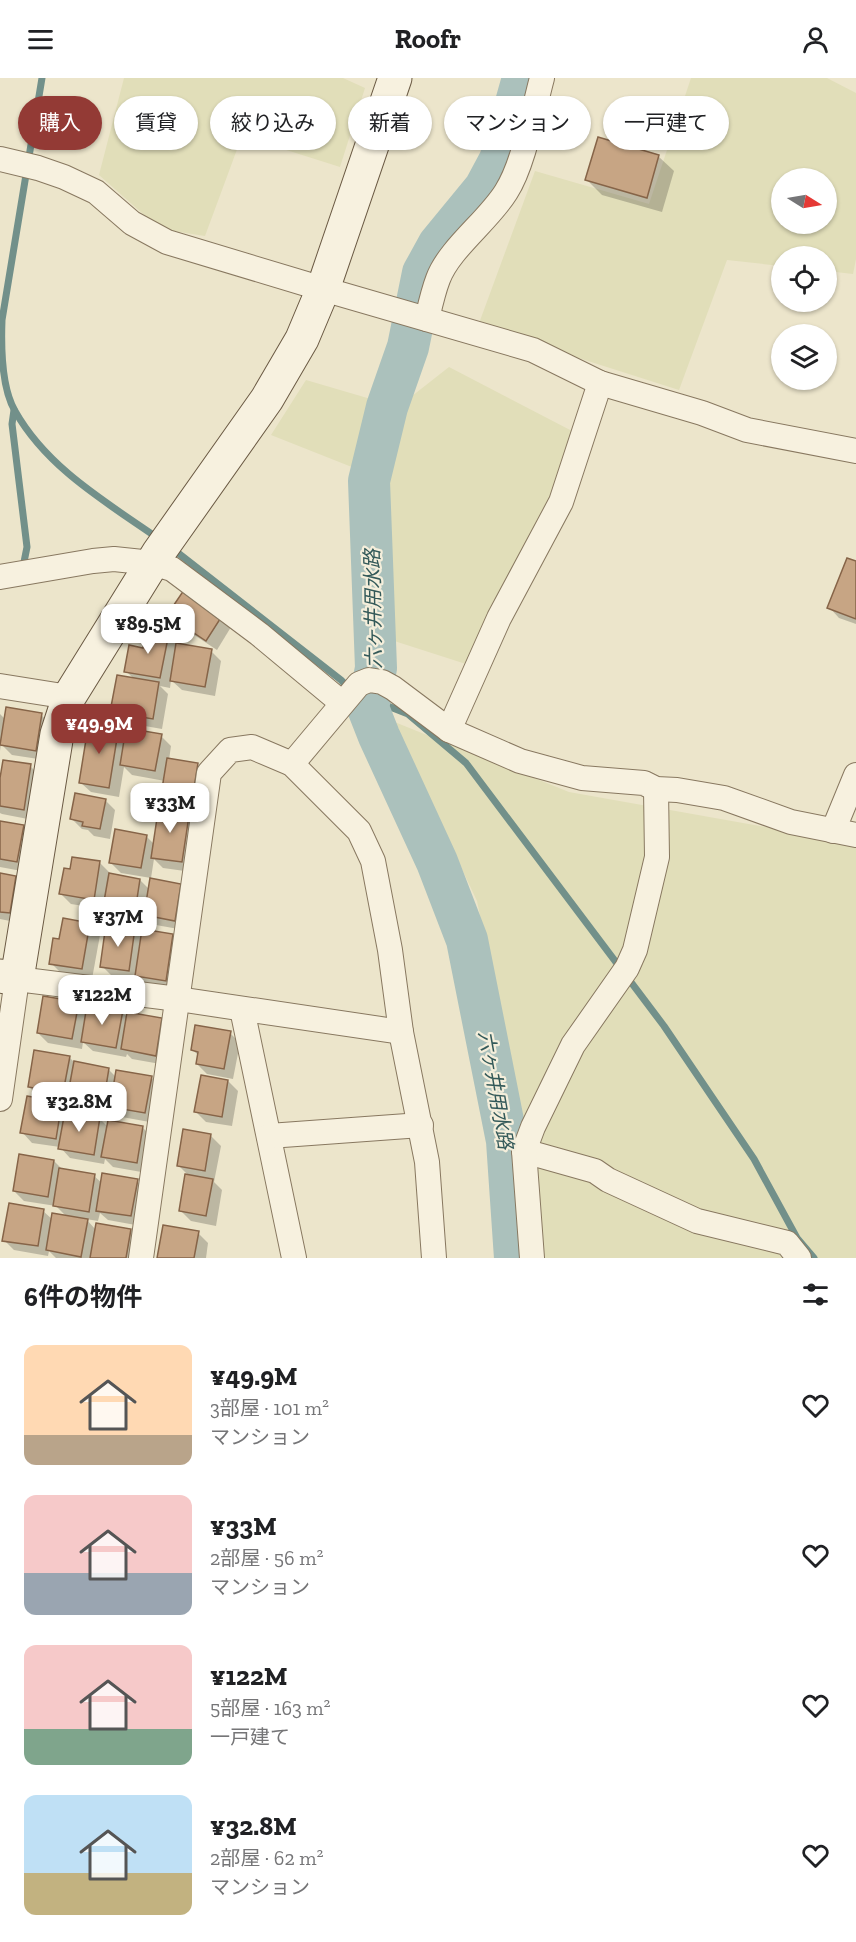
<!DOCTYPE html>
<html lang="ja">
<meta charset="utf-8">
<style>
:root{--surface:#fff;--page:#f2f2f2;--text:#202124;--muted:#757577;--accent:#933a35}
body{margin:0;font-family:"Zilla Slab","Noto Sans JP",serif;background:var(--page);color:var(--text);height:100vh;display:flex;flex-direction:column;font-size:22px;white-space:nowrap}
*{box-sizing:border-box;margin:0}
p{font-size:20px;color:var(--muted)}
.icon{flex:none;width:33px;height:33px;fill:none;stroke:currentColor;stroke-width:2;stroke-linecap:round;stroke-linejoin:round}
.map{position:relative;height:1180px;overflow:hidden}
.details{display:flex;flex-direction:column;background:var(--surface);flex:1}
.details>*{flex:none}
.banner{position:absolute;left:18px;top:18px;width:820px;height:54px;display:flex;gap:12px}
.needle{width:39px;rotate:101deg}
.controls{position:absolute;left:771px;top:90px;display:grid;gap:12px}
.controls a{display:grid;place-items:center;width:66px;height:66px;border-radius:50%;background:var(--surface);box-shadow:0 2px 4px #0004;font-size:30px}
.price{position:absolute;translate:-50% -51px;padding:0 14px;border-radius:12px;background:#fff;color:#222;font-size:20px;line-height:39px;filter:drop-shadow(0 2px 3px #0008)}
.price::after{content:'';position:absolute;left:50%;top:36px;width:18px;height:14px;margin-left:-9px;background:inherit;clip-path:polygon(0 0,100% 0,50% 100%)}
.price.selected{background:var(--accent);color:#fff}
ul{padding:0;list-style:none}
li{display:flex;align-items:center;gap:18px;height:150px;padding:0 24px}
li span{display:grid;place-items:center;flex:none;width:168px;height:120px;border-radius:12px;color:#555}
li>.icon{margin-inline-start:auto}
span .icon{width:72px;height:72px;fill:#fffc;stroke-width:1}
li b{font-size:26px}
h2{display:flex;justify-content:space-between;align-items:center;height:72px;padding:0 24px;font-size:26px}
.pill{padding:0 21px;border-radius:27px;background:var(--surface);box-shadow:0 2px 4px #0004;font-size:21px;line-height:54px}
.pill.selected{background:var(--accent);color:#fff}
header{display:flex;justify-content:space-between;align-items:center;height:78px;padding:0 24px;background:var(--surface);font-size:27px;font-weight:800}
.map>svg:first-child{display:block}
.farmland{fill:#e1deb9;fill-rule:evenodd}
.shadow{fill:#0003}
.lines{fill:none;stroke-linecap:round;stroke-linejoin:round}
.stream{stroke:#72908a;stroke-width:7}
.river{stroke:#abc1bc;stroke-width:42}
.building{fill:#c7a584;stroke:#866448;stroke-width:1.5}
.street-casing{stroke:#887860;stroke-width:26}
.secondary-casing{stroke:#6a5943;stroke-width:35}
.street{stroke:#f7f1df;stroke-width:24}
.secondary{stroke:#f7f1df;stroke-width:33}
.labels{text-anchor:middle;stroke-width:4.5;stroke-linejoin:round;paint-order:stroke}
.water-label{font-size:20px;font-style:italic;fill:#335959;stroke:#f4eedb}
</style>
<header><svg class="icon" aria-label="menu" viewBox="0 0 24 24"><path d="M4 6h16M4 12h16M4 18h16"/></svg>Roofr<svg class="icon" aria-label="person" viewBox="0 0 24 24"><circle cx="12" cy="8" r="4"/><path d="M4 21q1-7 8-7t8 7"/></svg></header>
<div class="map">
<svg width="856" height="1180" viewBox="0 0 856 1180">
<rect width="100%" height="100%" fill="#ece5cb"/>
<g class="farmland">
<path d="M124,0H343L365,10L340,89L242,58L205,158L160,151L99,97Z"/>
<path d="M691,0H827L856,15V181L853,196L827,193L826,178H782L781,188L727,182L679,312L478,248L535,93L649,126ZM782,100H826V146H782Z"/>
<path d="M449,289L574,354L562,396L469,587L385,560L377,399L271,357L306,302L398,329Z"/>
<path d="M392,643L569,714L856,765V1180H538L522,1043L477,823Z"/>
</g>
<g class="shadow">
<path d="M658,78L674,93L662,134L602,117L587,102Z"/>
<path d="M856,485V546L839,540L829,529Z"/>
<path d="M184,514L231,549L217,572L179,547L169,537Z"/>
<path d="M168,556L178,566L211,573L221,583L215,618L182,612L171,602L170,610L160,608L168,616L162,651L122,644L112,634L134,601L126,593L144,571Z"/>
<path d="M0,636L6,642L41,637L52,647L45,682L12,677L1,666L0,673Z"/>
<path d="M90,645L119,650L127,657L161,658L171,668L169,682L198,687L208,697L202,732L173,727L163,717L165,703L132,697L124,689L119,719L91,714L80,704Z"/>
<path d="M30,688L40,698L33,742L2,736L0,735V703Z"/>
<path d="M105,722L115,732L110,761L94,758L88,752L82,751L72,741Z"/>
<path d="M190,733L200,743L192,794L163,790L154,781L151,800L121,795L111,785L146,758L155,767Z"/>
<path d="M0,744L23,748L33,759L27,794L0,789Z"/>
<path d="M100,785L110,795L109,797L140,802L150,812L180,807L190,817L184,852L156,847L146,837L144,844L115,839L104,828L103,831L71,826L61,816L71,793Z"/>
<path d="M0,797L16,799L26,810L20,845L0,841Z"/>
<path d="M89,847L100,857L92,901L61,895L51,885L60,862Z"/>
<path d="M134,851L142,860L172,857L183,867L175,912L147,907L139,900V902L112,898L102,888Z"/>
<path d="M78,926L87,935L122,934L127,939L162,942L172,952L166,987L132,981L127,976L126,979L93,973L83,964L82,971L48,965L38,955Z"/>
<path d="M230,955L240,965L233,1001L207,996L197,986L199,978L193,972Z"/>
<path d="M69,979L75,985L108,991L116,999H151L161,1010L155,1045L122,1039L114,1031L113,1036L79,1031L73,1024L58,1022L73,1036L100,1041L108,1049H142L152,1059L147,1095L113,1089L105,1081L104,1086L70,1080L60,1069L32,1065L22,1054L43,1022L29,1009Z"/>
<path d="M228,1003L238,1013L232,1048L206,1044L196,1034Z"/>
<path d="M210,1057L221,1068L214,1104L222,1112L216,1148L191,1143L181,1133L187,1096L179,1088Z"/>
<path d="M54,1083L63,1092L94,1098L102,1105L137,1103L147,1113L141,1148L108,1142L100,1135L98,1143L86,1141L96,1152H131L141,1162L138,1180H56L49,1173L48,1178L14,1172L4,1162L43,1133L53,1142L67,1139L56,1128L24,1123L14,1113Z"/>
<path d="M164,1149L198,1155L208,1165L206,1180H159Z"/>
</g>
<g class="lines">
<g class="stream">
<path d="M42,0L2,242C1,269 1,309 15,333C47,390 106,424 159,461"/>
<path d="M14,332L12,346L27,469L24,484L21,489"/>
<path d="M173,471L341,602L368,630"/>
<path d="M370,621L408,636L466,685L664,948L754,1081L797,1160L814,1180"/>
</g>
<path class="river" d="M515,1180L507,1063L467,862L437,784L379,658L368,630L376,590L369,403L387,329L408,269L423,195L439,166L485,110L500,82L523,0"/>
</g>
<g class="building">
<path d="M598,59L659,77L647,120L585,102Z"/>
<path d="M847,480L856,483V541L827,530Z"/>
<path d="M184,512L222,538L206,563L167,537Z"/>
<path d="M147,550L169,555L160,600L124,594L129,567L143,570Z"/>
<path d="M176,565L212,571L205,609L170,603Z"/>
<path d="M117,597L159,604L153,641L110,634Z"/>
<path d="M6,629L42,635L36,673L0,667Z"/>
<path d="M89,643L119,648L109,710L79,705Z"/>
<path d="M126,650L162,656L155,693L120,687Z"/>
<path d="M167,680L198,685L192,722L161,717Z"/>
<path d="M3,682L31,686L24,732L0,728V700Z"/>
<path d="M75,715L106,721L100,751L82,748L83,744L70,741Z"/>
<path d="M159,727L190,731L182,784L151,780Z"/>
<path d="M0,743L24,747L17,784L0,781Z"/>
<path d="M115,751L147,757L141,790L109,785Z"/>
<path d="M72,779L100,783L94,822L59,816L64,790L70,791Z"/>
<path d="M0,795L16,798L10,835L0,834Z"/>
<path d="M109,795L140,801L135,834L103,829Z"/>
<path d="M150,800L181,806L175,843L144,837Z"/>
<path d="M63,840L90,845L82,891L49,886L53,860L59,861Z"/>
<path d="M106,846L135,850L129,893L100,889Z"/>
<path d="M142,851L173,856L166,903L135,898Z"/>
<path d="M43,918L79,924L72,961L37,955Z"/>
<path d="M87,927L123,932L116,970L81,964Z"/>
<path d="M127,934L162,940L156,978L121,971Z"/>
<path d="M195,947L231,953L224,991L196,986L198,974L191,972Z"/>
<path d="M34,972L70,978L63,1015L28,1009Z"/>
<path d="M74,983L109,990L103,1027L67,1021Z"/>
<path d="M116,992L152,998L145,1035L110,1029Z"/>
<path d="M201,997L228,1002L222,1039L194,1034Z"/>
<path d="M27,1018L62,1024L56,1061L20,1055Z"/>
<path d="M65,1033L100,1039L94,1077L58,1071Z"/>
<path d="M108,1042L143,1048L137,1085L101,1079Z"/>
<path d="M183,1051L211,1056L205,1093L177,1088Z"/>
<path d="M19,1076L54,1082L48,1119L13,1113Z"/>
<path d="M59,1090L95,1096L89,1134L53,1128Z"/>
<path d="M102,1095L138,1101L131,1138L96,1133Z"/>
<path d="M185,1096L213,1101L206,1138L179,1133Z"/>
<path d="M9,1125L44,1131L38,1168L2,1163Z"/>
<path d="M52,1135L88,1141L81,1179L46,1172Z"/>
<path d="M96,1145L131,1151L126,1180H90Z"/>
<path d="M163,1147L199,1153L194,1180H157Z"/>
</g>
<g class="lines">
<defs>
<g id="street">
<path d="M0,81L38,90L64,99L96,114L132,145L167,164L323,211L533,272L600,305L702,335L747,352L856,373"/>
<path d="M427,241C430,228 433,214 438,201C449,171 488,143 506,114C524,86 533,33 542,0"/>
<path d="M0,499L93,483L114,481L152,485L172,491L259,556L342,625"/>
<path d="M0,608L69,619"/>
<path d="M449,652L499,540L561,424L600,305"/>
<path d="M292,686L359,606L369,602L382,604L393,610L449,652L520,683L582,700L644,705L656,711L677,712L724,720L791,744L856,757"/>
<path d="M833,753L856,697"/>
<path d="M242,931L294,1180"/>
<path d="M0,1021L17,901L178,921L401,954"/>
<path d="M269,1058L421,1047"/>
<path d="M524,1073L595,1093L608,1102L697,1143L787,1165L799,1180"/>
<path d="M141,1180L209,695L230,672L252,669L292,686L359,753L373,783L390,872L401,954L427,1084L434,1180"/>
<path d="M532,1180L524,1073L533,1049L573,967L627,890L635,872L657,779L656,711"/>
</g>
<path id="secondary" d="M0,898L17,901L57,656L69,619L159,474L267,321L302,261L323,211L395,0"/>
</defs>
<use href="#street" class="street-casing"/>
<use href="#secondary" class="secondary-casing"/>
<use href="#street" class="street"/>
<use href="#secondary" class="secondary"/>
</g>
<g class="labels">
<g class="water-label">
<text transform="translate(373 531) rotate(-91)" y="7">六ヶ井用水路</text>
<text transform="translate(496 1012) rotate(80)" y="7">六ヶ井用水路</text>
</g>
</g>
</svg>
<div class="controls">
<a><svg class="needle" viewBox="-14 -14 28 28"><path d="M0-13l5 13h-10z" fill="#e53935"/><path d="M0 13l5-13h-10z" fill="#757577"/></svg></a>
<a><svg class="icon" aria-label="locate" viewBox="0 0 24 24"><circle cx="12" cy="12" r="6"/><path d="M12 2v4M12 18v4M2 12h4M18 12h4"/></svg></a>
<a><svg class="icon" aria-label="layers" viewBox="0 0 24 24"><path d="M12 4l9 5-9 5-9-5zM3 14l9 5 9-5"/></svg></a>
</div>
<b class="price" style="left:148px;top:577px">¥89.5M</b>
<b class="price selected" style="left:99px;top:677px">¥49.9M</b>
<b class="price" style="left:170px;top:756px">¥33M</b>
<b class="price" style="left:118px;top:870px">¥37M</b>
<b class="price" style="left:102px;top:948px">¥122M</b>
<b class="price" style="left:79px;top:1055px">¥32.8M</b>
<div class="banner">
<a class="pill selected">購入</a>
<a class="pill">賃貸</a>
<a class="pill">絞り込み</a>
<a class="pill">新着</a>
<a class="pill">マンション</a>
<a class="pill">一戸建て</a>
</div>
</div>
<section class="details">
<h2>6件の物件<svg class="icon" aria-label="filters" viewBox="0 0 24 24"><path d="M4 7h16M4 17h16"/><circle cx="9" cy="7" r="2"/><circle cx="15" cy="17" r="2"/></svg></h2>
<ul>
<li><span style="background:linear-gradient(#ffd9b3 75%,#b9a48a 0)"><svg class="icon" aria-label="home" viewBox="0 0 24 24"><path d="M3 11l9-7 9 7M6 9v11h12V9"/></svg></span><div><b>¥49.9M</b><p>3部屋 · 101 m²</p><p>マンション</p></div><svg class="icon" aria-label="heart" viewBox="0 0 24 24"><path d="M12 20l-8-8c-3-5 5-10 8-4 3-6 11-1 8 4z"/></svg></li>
<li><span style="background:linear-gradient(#f6c9c9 65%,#9aa5b1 0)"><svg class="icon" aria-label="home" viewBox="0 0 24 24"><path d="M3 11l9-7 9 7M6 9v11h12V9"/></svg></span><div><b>¥33M</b><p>2部屋 · 56 m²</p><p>マンション</p></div><svg class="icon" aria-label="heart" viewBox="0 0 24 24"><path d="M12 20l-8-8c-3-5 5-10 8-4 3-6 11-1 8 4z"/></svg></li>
<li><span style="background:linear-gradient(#f6c9c9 70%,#7fa58c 0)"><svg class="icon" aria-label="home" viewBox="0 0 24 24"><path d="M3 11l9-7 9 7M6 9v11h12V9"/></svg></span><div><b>¥122M</b><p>5部屋 · 163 m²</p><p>一戸建て</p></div><svg class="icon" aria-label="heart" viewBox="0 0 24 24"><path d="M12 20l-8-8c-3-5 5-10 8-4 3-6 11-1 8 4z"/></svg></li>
<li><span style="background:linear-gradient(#bfe0f5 65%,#c2b280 0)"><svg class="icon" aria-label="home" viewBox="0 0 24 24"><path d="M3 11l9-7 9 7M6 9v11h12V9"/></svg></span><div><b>¥32.8M</b><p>2部屋 · 62 m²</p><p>マンション</p></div><svg class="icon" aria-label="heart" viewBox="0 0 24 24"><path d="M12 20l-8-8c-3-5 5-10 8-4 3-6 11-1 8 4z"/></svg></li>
</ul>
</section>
